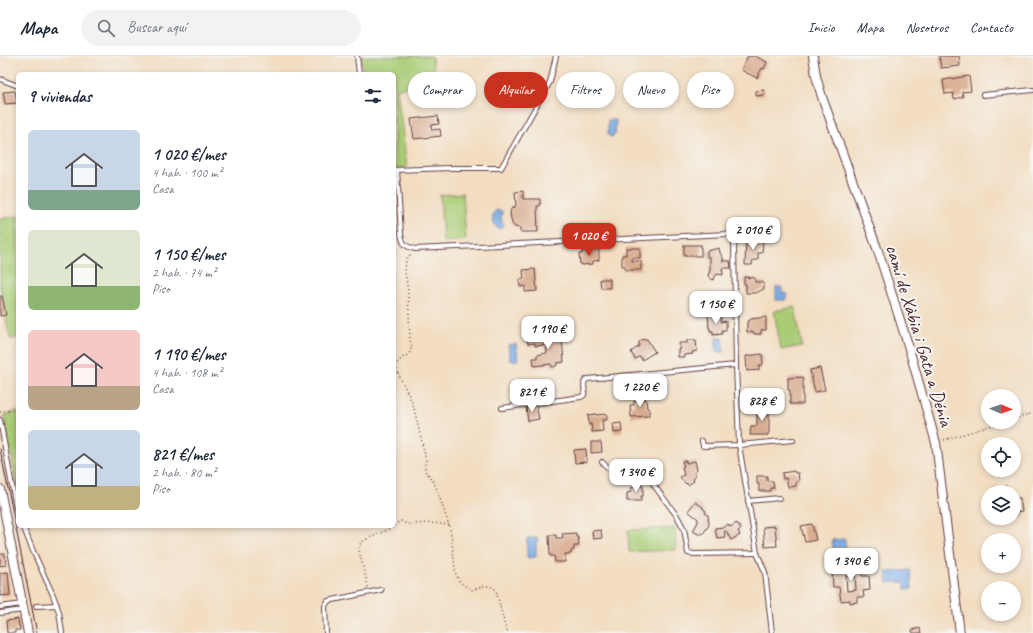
<!DOCTYPE html>
<html lang="es">
<meta charset="utf-8">
<style>
:root{--surface:#fff;--page:#f2f2f3;--text:#1f2937;--muted:#747a83;--line:#e0e1e3;--accent:#c8321e}
body{margin:0;font-family:Caveat,sans-serif;background:var(--page);color:var(--text);height:100vh;display:flex;flex-direction:column;font-size:15px;white-space:nowrap}
*{box-sizing:border-box;margin:0}
p{font-size:13px;color:var(--muted)}
.icon{flex:none;width:22px;height:22px;fill:none;stroke:currentColor;stroke-width:2;stroke-linecap:round;stroke-linejoin:round}
.map{position:relative;flex:1;overflow:hidden}
.side{position:absolute;left:16px;top:16px;width:380px;height:456px;display:flex;flex-direction:column;background:var(--surface);border-radius:6px;box-shadow:0 2px 6px #0003}
.side>*{flex:none}
.top-card{position:absolute;left:408px;top:16px;width:380px;height:36px;display:flex;gap:8px}
.needle{width:26px;rotate:92deg}
.tools{position:absolute;left:981px;top:333px;display:grid;gap:8px}
.tools a{display:grid;place-items:center;width:40px;height:40px;border-radius:50%;background:var(--surface);box-shadow:0 2px 6px #0003;font-size:20px}
.price{position:absolute;translate:-50% -34px;padding:0 9px;border-radius:8px;background:#fff;color:#222;font-size:13px;line-height:26px;filter:drop-shadow(0 1px 2px #0008)}
.price::after{content:'';position:absolute;left:50%;top:24px;width:12px;height:9px;margin-left:-6px;background:inherit;clip-path:polygon(0 0,100% 0,50% 100%)}
.price.current{background:var(--accent);color:#fff}
ul{padding:0;list-style:none}
li{display:flex;align-items:center;gap:12px;height:100px;padding:0 12px}
li span{display:grid;place-items:center;flex:none;width:112px;height:80px;border-radius:6px;color:#555}
li>.icon{margin-inline-start:auto}
span .icon{width:48px;height:48px;fill:#fffc;stroke-width:1}
li b{font-size:17px}
h2{display:flex;justify-content:space-between;align-items:center;height:48px;padding:0 12px;font-size:17px}
.pill{padding:0 14px;border-radius:18px;background:var(--surface);box-shadow:0 2px 6px #0003;font-size:14px;line-height:36px}
.pill.current{background:var(--accent);color:#fff}
header{display:flex;align-items:center;gap:24px;box-sizing:border-box;height:56px;padding:0 20px;background:var(--surface);border-bottom:1px solid var(--line)}
header strong{font-size:19px}
nav{display:flex;gap:22px;margin-inline-start:auto;font-size:14px}
.search{width:280px;height:36px;background:var(--page);display:flex;align-items:center;gap:10px;box-sizing:border-box;padding:0 14px;border-radius:22px;color:var(--muted);font-size:15px}
.map>svg:first-child{display:block}
.green{fill:#a9cc75;stroke:#7a7650}
.water{fill:#78aae4;stroke:#616488}
.building{fill:#d8ab8e;fill-rule:evenodd}
.lines{fill:none;stroke-linecap:round;stroke-linejoin:round}
.service-casing{stroke:#633c42;stroke-width:6}
.minor-casing{stroke:#633c42;stroke-width:10}
.path{stroke:#633c42;stroke-width:1.5;stroke-dasharray:1 3;stroke-linecap:butt}
.service{stroke:#fff;stroke-width:4}
.minor{stroke:#fff;stroke-width:8}
.tram{stroke:#4a1f2b;stroke-width:1}
.labels{text-anchor:middle;stroke-width:4;stroke-linejoin:round;paint-order:stroke}
.street-label{font-size:19px;fill:#4a1f2b;stroke:#f6f6f2}
</style>
<header>
<strong>Mapa</strong>
<div class="search"><svg class="icon" aria-label="search" viewBox="0 0 24 24"><circle cx="10" cy="10" r="6"/><path d="M15 15l6 6"/></svg>Buscar aquí</div>
<nav><a>Inicio</a><a>Mapa</a><a>Nosotros</a><a>Contacto</a></nav>
</header>
<div class="map">
<svg width="1033" height="577" viewBox="0 0 1033 577">
<rect width="100%" height="100%" fill="#f6f6f2"/>
<filter id="ink" filterUnits="userSpaceOnUse"><feTurbulence type="fractalNoise" baseFrequency=".025" numOctaves="2"/><feDisplacementMap in="SourceGraphic" scale="8" xChannelSelector="R" yChannelSelector="G"/><feConvolveMatrix kernelMatrix="1 2 1 2 8 2 1 2 1" color-interpolation-filters="sRGB"/></filter>
<filter id="wash" filterUnits="userSpaceOnUse"><feTurbulence type="fractalNoise" baseFrequency=".012" numOctaves="4" result="noise"/><feDisplacementMap in="SourceGraphic" scale="16" xChannelSelector="R" yChannelSelector="G"/><feGaussianBlur stdDeviation="0.9" result="paint"/><feColorMatrix in="noise" values="0 0 0 0 0 0 0 0 0 0 0 0 0 0 0 0 0 1.4 0 .05"/><feComposite in="paint" operator="in"/></filter>
<g filter="url(#wash)">
<rect width="100%" height="100%" fill="#f2ddc1"/>
<g class="green">
<path d="M361,0H432L436,29L397,32L407,112H394V18H363Z"/>
<path d="M463,137L466,184L443,186L440,139Z"/>
<path d="M18,160V282L10,283L0,231V163Z"/>
<path d="M795,251L802,290L781,294L774,255Z"/>
<path d="M17,355L18,356V436L4,360Z"/>
<path d="M675,472L676,494L629,496L628,474Z"/>
</g>
<g class="water">
<path d="M608,64H616L615,79H613L612,81H610V79H608Z"/>
<path d="M497,154L502,155V157L501,163L504,170L500,173L496,171C493,165 490,158 497,154Z"/>
<path d="M776,231H782V237L788,238L785,244H776Z"/>
<path d="M716,282H723L724,296H716Z"/>
<path d="M516,288L518,304L510,305L508,289Z"/>
<path d="M527,482H538V485L536,486V501L527,502Z"/>
<path d="M845,483L846,491L833,492L832,484Z"/>
<path d="M910,514L912,533H905V529L903,526L888,527L886,516Z"/>
</g>
<g id="blocks">
<g class="building">
<path d="M748,0H755L767,6L764,13L762,12L757,22L741,14Z"/>
<path d="M939,0H959L960,10L941,12Z"/>
<path d="M969,20L971,35L962,36L963,41L954,43L953,37L945,38L943,24Z"/>
<path d="M764,34V39L756,40V35Z"/>
<path d="M15,35L17,47L5,48L3,36Z"/>
<path d="M438,60L439,68L431,69L432,74L440,73L441,80L414,83L411,63Z"/>
<path d="M523,135V143H540V150H537L538,176H520V172L515,171L512,168L510,158L511,153L516,150L515,136Z"/>
<path d="M746,184H763L762,197H758V204H753L752,209H745Z"/>
<rect x="684" y="189" width="17" height="11"/>
<path d="M626,192H640V202H632V205H641V214H625V210H622V199H626Z"/>
<path d="M719,192L720,197L724,204L722,205H730L731,212H722L723,219L717,218L713,224L708,220L710,214V201H707V195Z"/>
<path d="M588,193H599V204L593,205V208L582,209V208H580L579,198H582V195H587Z"/>
<path d="M535,213L537,235L525,236V230L520,231L519,224L524,223L523,214Z"/>
<path d="M744,221L755,222V226H763L764,233L755,237H746V228H744Z"/>
<path d="M600,223H610V232H601Z"/>
<path d="M0,240H2L6,259L0,260Z"/>
<path d="M708,258H715V261H721V266L726,265V274H722V278L713,279V275H710V272H709Z"/>
<path d="M766,261V274H761V278H754V276H747V266L751,263Z"/>
<path d="M549,277V280H554L555,283H562L564,306L557,307V309L554,311H552L551,308L534,310L533,302H537V299L547,297L546,289L535,290V287L528,288L527,280Z"/>
<path d="M647,283L655,296L642,304L640,300L635,303L631,296L639,290V286L641,284Z"/>
<path d="M687,284H696L697,295L692,296L693,298L684,299V301H678V293H680L679,287H687Z"/>
<path d="M762,298L763,309H759V314L747,315L746,300Z"/>
<path d="M820,312L825,334L815,336L810,314Z"/>
<path d="M803,321V348H790V334H788V322Z"/>
<path d="M640,338H644V344L646,343L647,352H649V360L631,361L630,349H634V345H637V340H640Z"/>
<path d="M536,349L539,363L528,365L526,351Z"/>
<path d="M757,350H769V377H768V379H750L751,370H757Z"/>
<path d="M596,358V359L607,358V364H602L603,375L592,376L591,368L589,369L588,359Z"/>
<path d="M621,367L622,376L614,377L613,368Z"/>
<path d="M591,386H601L602,396L591,397Z"/>
<path d="M586,393L587,406L575,407L574,394Z"/>
<path d="M682,405H686V407L695,405L697,414L694,417L696,420L693,423L694,425L688,429L687,427L686,428L680,421L684,419L682,411L684,410Z"/>
<path d="M794,415L795,417H798L799,425L796,426V430L788,431L786,422L783,423L782,417Z"/>
<path d="M757,420H767V425H773L774,432H770V435H759V428H757Z"/>
<path d="M636,426H641V430H643V440H641V445H627V437L631,436V432L636,431Z"/>
<path d="M1007,430V436H994V432Z"/>
<path d="M1014,442H1020L1022,455L1017,456V460H1014Z"/>
<path d="M695,446L703,451V453L706,455L705,457L708,459L709,469L703,478L701,477L700,479L693,475L698,466V463L688,455Z"/>
<path d="M737,467L741,473L738,475L740,479L731,484L726,475L724,476L725,481L717,482L715,472L724,471L728,468L730,471Z"/>
<path d="M812,468L816,484L805,486L801,470Z"/>
<path d="M775,470L777,490L765,491L763,471Z"/>
<path d="M601,474L602,482L593,483L592,475Z"/>
<path d="M576,477V481H578L579,490H574V494L571,495V498H565V506H555L554,500H550L549,479H556V482H563L562,478Z"/>
<path d="M0,498H5L6,509L0,510Z"/>
<path d="M856,507V511L861,510L862,520H869L870,534L863,535L864,541H857V546L850,547V544L841,545L839,531H833L832,515L841,514V509ZM855,519L856,534L847,535L846,520Z"/>
<path d="M8,516L10,539L0,540V517Z"/>
<path d="M18,563L20,574H15V577H7L6,565Z"/>
<path d="M920,572L921,577H913L912,574Z"/>
</g>
</g>
</g>
<g filter="url(#ink)">
<use href="#blocks" fill-opacity="0" stroke="#633c42" stroke-width="1"/>
<g class="lines">
<defs>
<g id="service">
<path d="M357,0L359,18"/>
<path d="M0,23L18,30"/>
<path d="M983,39L1033,34"/>
<path d="M394,114L451,112H501L550,26L556,0"/>
<path d="M397,114L401,178C403,188 404,190 415,193L727,178L732,180L734,185L736,309L739,389L757,497L765,516L772,577"/>
<path d="M502,352L581,341L584,339C586,333 581,325 588,323L736,309"/>
<path d="M0,364L16,452L18,456"/>
<path d="M702,385L703,390L739,389L793,384"/>
<path d="M602,406L608,412L615,414L635,410L640,411L647,415L653,428L677,460L684,473L688,497L695,498L757,497"/>
<path d="M748,445L779,442"/>
<path d="M23,470L33,495L53,539L59,556L62,577"/>
<path d="M36,550L57,549"/>
<path d="M0,551L22,548"/>
<path d="M0,557L23,554"/>
<path d="M326,577L325,550L328,545L381,534"/>
</g>
<g id="minor">
<path d="M813,0L816,20L822,41L878,195L908,289L936,387L960,577"/>
<path d="M0,433L28,577"/>
</g>
</defs>
<use href="#service" class="service-casing"/>
<use href="#minor" class="minor-casing"/>
<g class="path">
<path d="M410,199L406,203L405,216L408,235L410,284L412,291L409,298L402,302L395,309L397,315L413,348L426,404L425,408V415L431,421L436,431L449,469L451,478L455,513L456,519L460,526L471,534C481,532 488,526 496,534L505,570L508,577"/>
<path d="M0,356L18,353"/>
<path d="M1014,363L1033,357"/>
<path d="M944,384L1003,366"/>
<path d="M394,469L401,465L407,468L432,467L449,469"/>
<path d="M1033,508V509"/>
<path d="M368,531C367,524 358,495 359,491C360,485 369,482 374,480C381,476 387,475 393,470"/>
</g>
<use href="#service" class="service"/>
<use href="#minor" class="minor"/>
<path class="tram" d="M0,393L37,577"/>
</g>
</g>
<g class="labels">
<g class="street-label">
<text transform="translate(920 279) rotate(73)" y="7">camí de Xàbia i Gata a Dénia</text>
</g>
</g>
</svg>
<div class="tools">
<a><svg class="needle" viewBox="-14 -14 28 28"><path d="M0-13l5 13h-10z" fill="#e53935"/><path d="M0 13l5-13h-10z" fill="#747a83"/></svg></a>
<a><svg class="icon" aria-label="locate" viewBox="0 0 24 24"><circle cx="12" cy="12" r="6"/><path d="M12 2v4M12 18v4M2 12h4M18 12h4"/></svg></a>
<a><svg class="icon" aria-label="layers" viewBox="0 0 24 24"><path d="M12 4l9 5-9 5-9-5zM3 14l9 5 9-5"/></svg></a>
<a>+</a>
<a>−</a>
</div>
<b class="price" style="left:753px;top:195px">2 010 €</b>
<b class="price current" style="left:589px;top:201px">1 020 €</b>
<b class="price" style="left:716px;top:269px">1 150 €</b>
<b class="price" style="left:548px;top:294px">1 190 €</b>
<b class="price" style="left:640px;top:352px">1 220 €</b>
<b class="price" style="left:532px;top:357px">821 €</b>
<b class="price" style="left:762px;top:366px">828 €</b>
<b class="price" style="left:636px;top:437px">1 340 €</b>
<b class="price" style="left:851px;top:526px">1 340 €</b>
<div class="top-card">
<a class="pill">Comprar</a>
<a class="pill current">Alquilar</a>
<a class="pill">Filtros</a>
<a class="pill">Nuevo</a>
<a class="pill">Piso</a>
</div>
<section class="side">
<h2>9 viviendas<svg class="icon" aria-label="filters" viewBox="0 0 24 24"><path d="M4 7h16M4 17h16"/><circle cx="9" cy="7" r="2"/><circle cx="15" cy="17" r="2"/></svg></h2>
<ul>
<li><span style="background:linear-gradient(#c9d6e8 75%,#7fa58c 0)"><svg class="icon" aria-label="home" viewBox="0 0 24 24"><path d="M3 11l9-7 9 7M6 9v11h12V9"/></svg></span><div><b>1 020 €/mes</b><p>4 hab. · 100 m²</p><p>Casa</p></div></li>
<li><span style="background:linear-gradient(#dfe7d0 70%,#8fb573 0)"><svg class="icon" aria-label="home" viewBox="0 0 24 24"><path d="M3 11l9-7 9 7M6 9v11h12V9"/></svg></span><div><b>1 150 €/mes</b><p>2 hab. · 74 m²</p><p>Piso</p></div></li>
<li><span style="background:linear-gradient(#f6c9c9 70%,#b9a48a 0)"><svg class="icon" aria-label="home" viewBox="0 0 24 24"><path d="M3 11l9-7 9 7M6 9v11h12V9"/></svg></span><div><b>1 190 €/mes</b><p>4 hab. · 108 m²</p><p>Casa</p></div></li>
<li><span style="background:linear-gradient(#c9d6e8 70%,#c2b280 0)"><svg class="icon" aria-label="home" viewBox="0 0 24 24"><path d="M3 11l9-7 9 7M6 9v11h12V9"/></svg></span><div><b>821 €/mes</b><p>2 hab. · 80 m²</p><p>Piso</p></div></li>
</ul>
</section>
</div>
